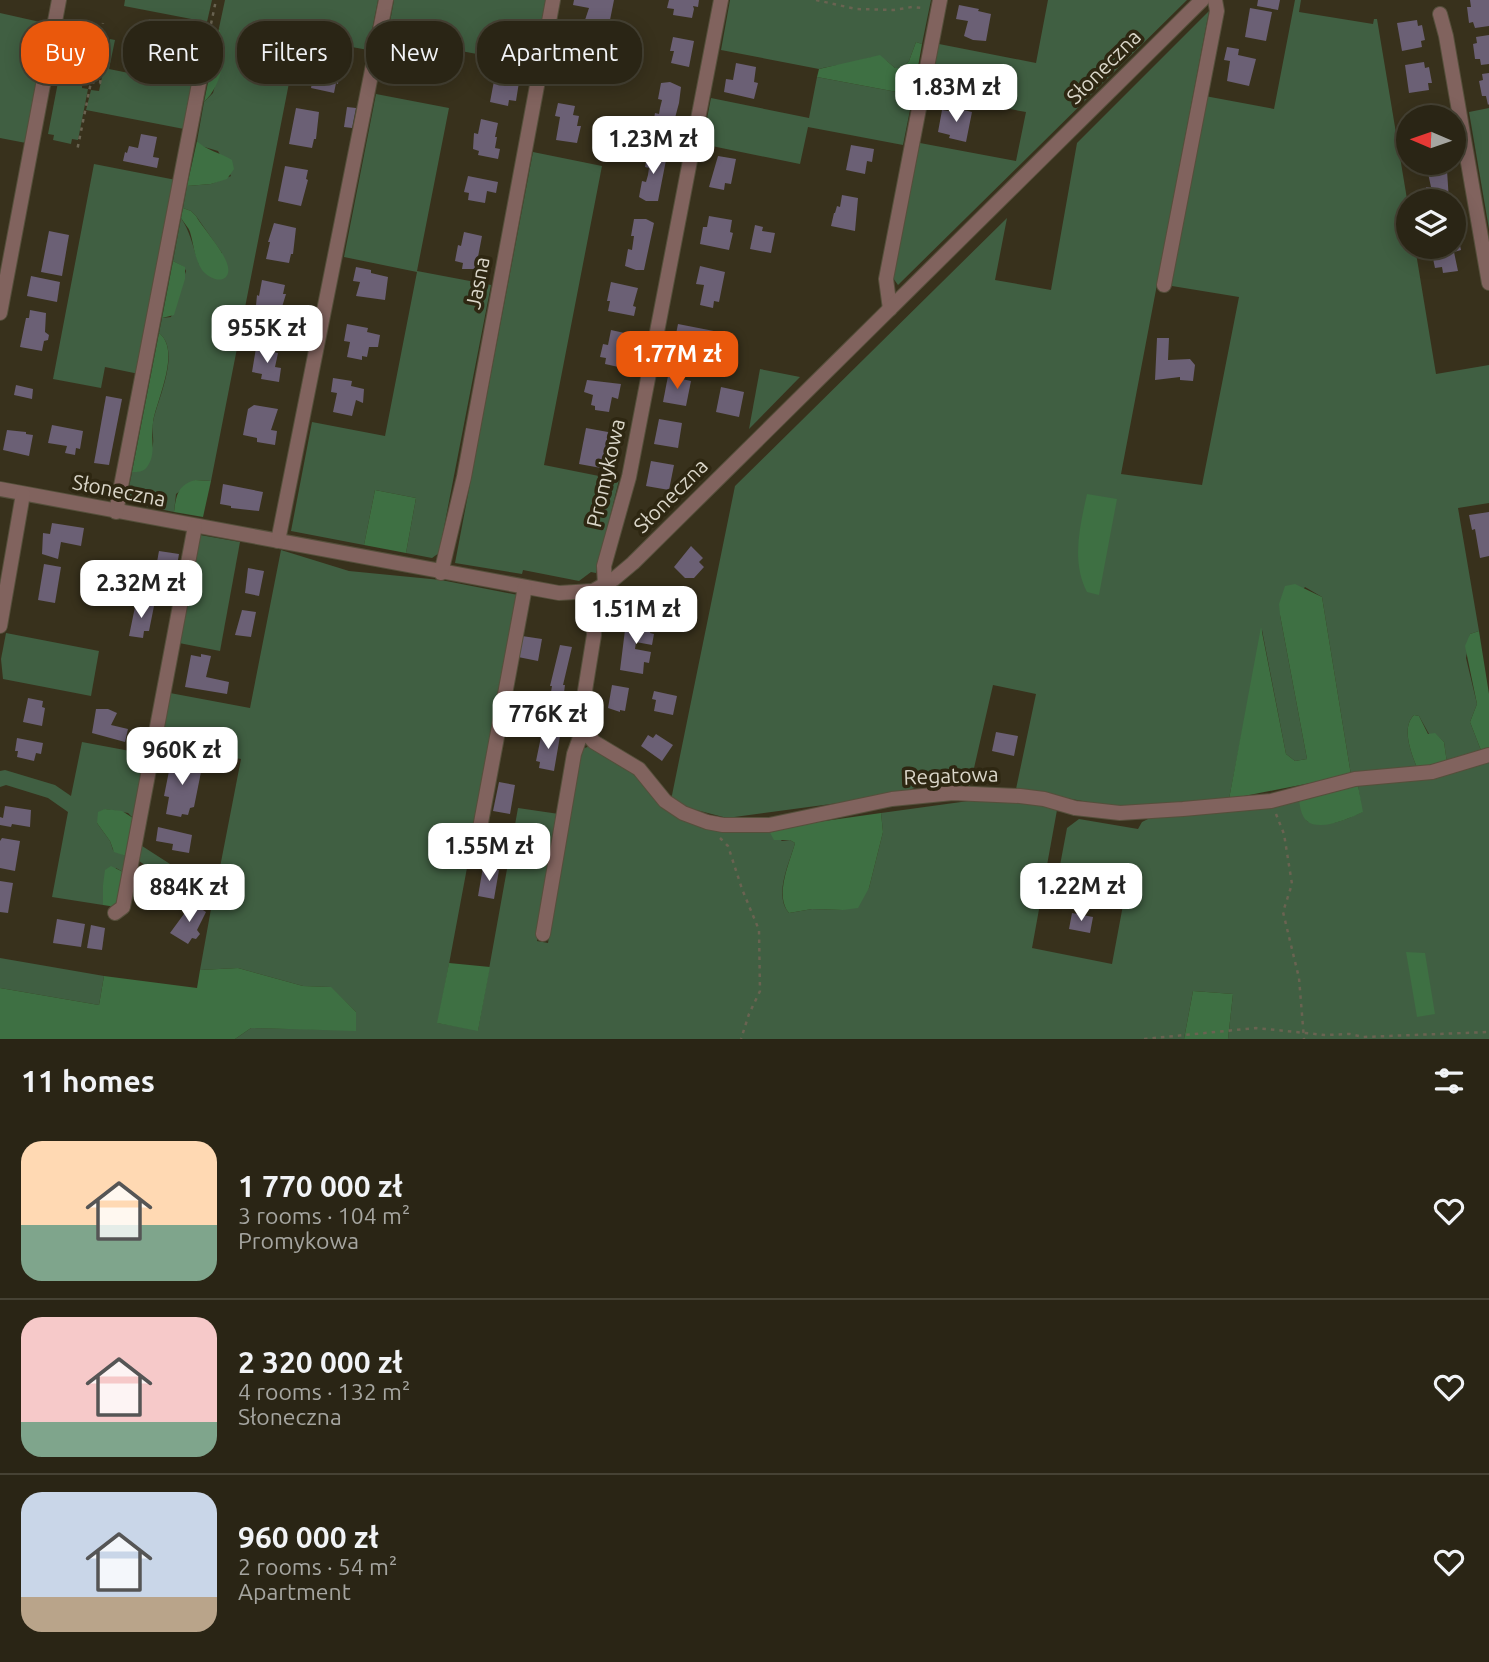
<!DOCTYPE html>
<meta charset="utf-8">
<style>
:root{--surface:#2a2515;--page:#363122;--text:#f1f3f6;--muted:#a5a5a0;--line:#464234;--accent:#ea580c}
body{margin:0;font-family:Ubuntu,sans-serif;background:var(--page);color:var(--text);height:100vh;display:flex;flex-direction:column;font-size:26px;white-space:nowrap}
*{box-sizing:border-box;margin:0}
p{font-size:23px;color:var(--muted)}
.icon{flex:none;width:38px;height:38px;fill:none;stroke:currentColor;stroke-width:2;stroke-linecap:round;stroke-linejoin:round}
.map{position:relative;height:1039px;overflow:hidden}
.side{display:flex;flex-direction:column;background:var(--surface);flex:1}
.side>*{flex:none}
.guide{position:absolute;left:21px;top:21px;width:700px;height:63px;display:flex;gap:14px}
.needle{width:46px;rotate:272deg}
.fabs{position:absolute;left:1396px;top:105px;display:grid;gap:14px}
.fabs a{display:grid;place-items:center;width:70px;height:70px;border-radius:50%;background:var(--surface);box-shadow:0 4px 18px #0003,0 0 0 2px var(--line);font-size:35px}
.price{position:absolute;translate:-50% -60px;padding:0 16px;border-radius:14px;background:#fff;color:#222;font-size:23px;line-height:46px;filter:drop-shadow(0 2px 4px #0008)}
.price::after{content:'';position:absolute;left:50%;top:42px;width:21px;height:16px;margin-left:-10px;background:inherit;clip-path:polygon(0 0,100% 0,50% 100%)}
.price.current{background:var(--accent);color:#fff}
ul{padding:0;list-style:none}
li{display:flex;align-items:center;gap:21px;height:175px;padding:0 21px}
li+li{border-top:2px solid var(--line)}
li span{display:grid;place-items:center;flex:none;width:196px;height:140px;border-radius:21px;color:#555}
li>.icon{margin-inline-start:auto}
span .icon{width:84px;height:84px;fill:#fffc;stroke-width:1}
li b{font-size:30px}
h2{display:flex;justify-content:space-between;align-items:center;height:84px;padding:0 21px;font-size:30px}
.pill{padding:0 24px;border-radius:28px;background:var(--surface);box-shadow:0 4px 18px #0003,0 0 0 2px var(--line);font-size:24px;line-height:63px}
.pill.current{background:var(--accent);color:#fff}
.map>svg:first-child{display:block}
.green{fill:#405f42}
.forest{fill:#3e7043}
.building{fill:#6b6075}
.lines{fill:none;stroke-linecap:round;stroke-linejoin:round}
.minor-casing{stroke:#554f3b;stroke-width:16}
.path{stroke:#696351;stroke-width:2.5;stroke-dasharray:3.5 5;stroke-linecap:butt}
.minor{stroke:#81635e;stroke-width:14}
.labels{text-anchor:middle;stroke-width:7;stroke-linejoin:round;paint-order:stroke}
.street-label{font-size:21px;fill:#dad6c9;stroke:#2e2712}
</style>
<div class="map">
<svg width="1489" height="1039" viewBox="0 0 1489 1039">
<rect width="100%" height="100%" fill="#38311c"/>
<g class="green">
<path d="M125,0H212L207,22L124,6Z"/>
<path d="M225,0H378L368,50L298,37L211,481L195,480L176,494L174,512L126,502L132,472H137C141,464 152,452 153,444C154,437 151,429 153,422C157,400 182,351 159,333L162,318L171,317L186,271L184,267L173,261L181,218C191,233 193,248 199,264L222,253L196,216L191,211L183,208L187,186L211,184L231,176L218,151L201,146L197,141L204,102L213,93L225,49L219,28Z"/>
<path d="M394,0H547L535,65L461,51L460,53L387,38Z"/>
<path d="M730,0H931L922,44L916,42L909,61L902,68H895C882,55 875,55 859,61C847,65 832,65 819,69L721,50Z"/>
<path d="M1048,0H1187L898,285L893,278L920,143L1016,161L1026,112L929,94L939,44L1036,63Z"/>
<path d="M1295,0H1301L1299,12L1373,24L1374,19H1377L1409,211V247H1415L1436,374L1489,365V503L1458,508L1479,631L1470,634L1466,658L1477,704L1470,722L1482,753L1447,763L1444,742L1435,734H1429L1419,716L1414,715C1401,728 1411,752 1417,768L1351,775L1322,597L1305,587L1280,615L1307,759L1295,761L1286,754L1262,630L1229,799L1150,807L1110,806L1016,789L1036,694L993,685L969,790L943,781L926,783L898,795L727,818L681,806L671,800L735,486L1007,218L995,280L1051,290L1077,143L1209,11L1121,474L1202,485L1239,297L1172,286V265L1205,96L1274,109Z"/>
<path d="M0,13L49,24L26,143L0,138Z"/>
<path d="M110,39L115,40L109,69L193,86L184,129L86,110L91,90L99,91Z"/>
<path d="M59,77L82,81V88L88,89L78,140L72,139L71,144L53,140L54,135L48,134Z"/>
<path d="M817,77L913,95L903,145L808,127L800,164L702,144L711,98L809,118Z"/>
<path d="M376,94L449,108L417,271L491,285L439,553L432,558L406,553L416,498L375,490L364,545L291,531L312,422L385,436L417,272L344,257Z"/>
<path d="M1489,108V229L1469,112Z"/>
<path d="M533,152L602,166L544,465L619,480L596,573L591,572L579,581L523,570L522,574L455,563Z"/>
<path d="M94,164L176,180L139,374L105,367L101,388L53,379Z"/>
<path d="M760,369L800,377L749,429Z"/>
<path d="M200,535L240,542L220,651L179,643Z"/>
<path d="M281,550L349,571L441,580L518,595L438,1023L478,1030L518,808L559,814L537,941L548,943L579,756L582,749L590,746L638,774L671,812L768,829L782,841L790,840L795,843C790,862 773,895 789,913L812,909L843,910L869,888L883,832L881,813L983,799L1036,801L1057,810L1032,948L1112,964L1126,889L1058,876L1067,828L1079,819L1138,829L1142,822L1154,816L1299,800L1307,821C1326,829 1345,820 1362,812L1358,785L1489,762V1039H1228L1233,994L1193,991L1184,1039H235L251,1028L356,1030V1012L330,987L303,986L238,968L200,970L211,909L136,859L139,844L215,893L241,759L160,744L170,693L250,708Z"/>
<path d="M6,633L99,651L91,696L3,679L1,659Z"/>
<path d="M82,742L146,754L133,818L128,813L105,809L97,823L110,841L113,850L126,856L123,872L116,868L103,885V905L52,897L68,812L48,798L6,785L0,787V771L5,770L55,785L71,796Z"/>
<path d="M0,958L104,976L99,1005L0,988Z"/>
</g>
<g class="forest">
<path d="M219,28C229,51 222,85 204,102Z"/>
<path d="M916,42L922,44L913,95L817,77L819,69L880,55L895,68H902L909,61Z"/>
<path d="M197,141C205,150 221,153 232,160L234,169L227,179L211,184L187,186Z"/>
<path d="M183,208L191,211L196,216C203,229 232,259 228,273C224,286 207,277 202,270C194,258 194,245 190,232C189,228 184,223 181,218Z"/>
<path d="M173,261L185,267V279L174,315L162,318Z"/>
<path d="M159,333C182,351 156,401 153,423C150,438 157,454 147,467C143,472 138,472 132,472Z"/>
<path d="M195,480L211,481L203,517L174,512C176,495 178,485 195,480Z"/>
<path d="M375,490L416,498L406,553L364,545Z"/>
<path d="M1087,494L1117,499L1099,595L1087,592C1071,561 1080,526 1087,494Z"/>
<path d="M1295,584L1322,597L1351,775L1229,799L1261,627L1286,754L1295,761L1307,759L1280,615L1279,604L1285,586Z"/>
<path d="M1479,631L1489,694V751L1482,753L1470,722L1477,704L1465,646L1470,634Z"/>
<path d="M1414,715L1419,716L1428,734L1435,733L1444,742L1447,763L1417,768C1411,752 1401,728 1414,715Z"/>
<path d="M1358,785L1363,812C1350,818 1320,832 1307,821C1301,816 1300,806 1299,800Z"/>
<path d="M105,809L122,811L133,818L126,856L114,852L110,841L97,823L98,812Z"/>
<path d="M881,813L883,832L869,888L858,908L843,910L812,909L789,913C774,895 790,862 795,843L790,840H774L768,829Z"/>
<path d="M111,866L123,872L116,907L103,905V885L105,870Z"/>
<path d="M1406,952L1425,953L1435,1014L1417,1017Z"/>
<path d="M449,963L490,967L478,1031L437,1023Z"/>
<path d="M238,968L303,986L331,987L356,1012V1031L251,1028L235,1039H0V988L99,1005L104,976L197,988L200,970Z"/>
<path d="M1193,991L1233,994L1228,1039H1184Z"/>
</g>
<g class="building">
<path d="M574,0H614L610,20L607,19L604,30L583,26L589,8L573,5Z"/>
<path d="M669,0H699L698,7L693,6L694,9L692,18L673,15L674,9L667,8Z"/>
<path d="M1258,0H1280L1278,10L1257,6Z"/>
<path d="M1470,0H1489V26L1475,28L1473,22L1469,23L1467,7H1471Z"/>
<path d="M959,5L979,9L978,11L991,14L986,41L973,40L964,36L968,21L956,19Z"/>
<path d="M1250,8L1272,12L1266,41L1245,37Z"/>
<path d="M149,19L184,26L180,42L174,40L170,56L152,52L154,40L145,39Z"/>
<path d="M1417,20L1418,26L1422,25L1425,40L1421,41L1422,47L1402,51L1397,23Z"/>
<path d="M81,24L99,28L95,49L105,51L102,67L91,65L85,69L83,79L67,76L72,49L76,50Z"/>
<path d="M1489,35V64L1481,65L1480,59H1475L1473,44L1477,43L1476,37Z"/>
<path d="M673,37L694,41L689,67L671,63L674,51H670Z"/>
<path d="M1227,47L1239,49L1238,55L1256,59L1249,86L1227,81L1230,61L1224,60Z"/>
<path d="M568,48L590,52L585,86L564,82Z"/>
<path d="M400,49L432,58L428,79L421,77L420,84L398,82L402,68L396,67Z"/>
<path d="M318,53L341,57L338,84L336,83L334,93L311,88L314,73L313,70L315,68Z"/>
<path d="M1424,62L1425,68L1429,67L1432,83H1428L1429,90L1409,93L1405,65Z"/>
<path d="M736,63L756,67L754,82L758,83L754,99L724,92L726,79L733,80Z"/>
<path d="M497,65L513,68L511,81L519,82L516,101L509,100L508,106L490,102Z"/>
<path d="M1489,73V104L1488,105L1486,96H1482L1479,81L1483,80L1482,74Z"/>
<path d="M670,82L681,87L679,103L671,133L663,134L652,130L655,113L659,114L660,108L662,100L658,99L661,83Z"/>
<path d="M558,103L575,106L573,115L579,116L577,126H581L577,143L556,140L560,117L555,116Z"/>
<path d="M347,107L356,108L352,128L344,127Z"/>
<path d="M296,108L319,112L316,139H314L312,148L289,144Z"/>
<path d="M955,108L972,112L966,142L949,138L950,135L938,132L942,110L954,112Z"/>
<path d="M481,119L498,123L495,137H497L495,148L500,149L498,159L478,155L479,151L473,149L474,133L478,134Z"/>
<path d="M141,134L157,137L153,157L159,158L157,168L123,161L125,152L127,153L129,146L138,148Z"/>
<path d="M851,145L874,149L872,162L867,161L865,174L846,170Z"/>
<path d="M648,151H659L667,155L658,201H646L639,197L642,181L646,182L648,175L649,168L645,167Z"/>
<path d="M718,156L736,159L731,184L725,183L724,190L709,187Z"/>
<path d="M285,166L308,170L306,179L308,180L301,206L278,201Z"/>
<path d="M1447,170L1449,201H1428L1426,187H1431L1428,173Z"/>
<path d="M468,176L498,182L496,193L487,191L485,203L468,200L469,193L464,192Z"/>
<path d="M842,195L858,198L855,231L831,226L834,213H835L837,206L840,207Z"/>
<path d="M709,216L732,220L730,232L733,233L729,250L700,244L703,227H707Z"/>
<path d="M634,219H646L654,223L644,270H636L625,266L628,249L632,250L634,236H631Z"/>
<path d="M274,223L296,228L293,254H291L289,263L266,259L270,242H268Z"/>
<path d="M755,225L763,227L762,231L775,233L771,253L750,249Z"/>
<path d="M49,231L69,235L62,276L41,272Z"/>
<path d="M464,232L482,236L478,257H481L479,269H462L463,263L455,261L458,245L461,246Z"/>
<path d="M1458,236L1461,250L1454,252L1458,271L1443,273L1442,267L1435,268L1431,249L1438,247H1454V237Z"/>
<path d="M700,266L725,272L719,302L714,301L713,308L700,305L704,285L696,284Z"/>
<path d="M356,267L371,270V273L388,277L385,300L356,296L360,282L353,281Z"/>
<path d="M31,276L60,282L57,302L27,296Z"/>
<path d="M262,280L285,285L283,294H286L278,320L255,316L257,295L259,296Z"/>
<path d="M611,282L638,288L633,306L636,307L634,316L608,311L610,301H607Z"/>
<path d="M30,310L46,313L45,332L49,335L48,340L44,341L42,351L20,347L26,318H29Z"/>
<path d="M347,324L368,328L367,332L380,335L378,347H369L367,357L362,356V360L347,357L350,342L344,341Z"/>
<path d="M678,324L724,333L721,348L711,346L708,359L682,354L687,341L675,339Z"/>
<path d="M611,330L629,334L626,349L630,350L628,358L625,357L623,368L605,364L606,358L600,357L603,344L608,345Z"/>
<path d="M1157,338H1169L1168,360L1190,359L1195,365L1193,381L1180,380V377L1155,380Z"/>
<path d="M256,348L278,353L275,367L281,368L279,382L261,379L262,374L252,372Z"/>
<path d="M668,376L691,381L686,406L663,402Z"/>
<path d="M333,378L352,381L351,386L364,389L363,403L356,400L352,416L333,412L337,393L331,392Z"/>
<path d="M587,380L621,384L618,399L612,397L609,412L595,410V406L591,405L593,395L584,392Z"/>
<path d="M16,385L33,389L32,399L14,395Z"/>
<path d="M721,387L744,392L739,417L716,412Z"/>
<path d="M106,396L122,399L109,465L94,463Z"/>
<path d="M254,405L278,409L271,430L277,431L275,445L257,442V438L243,435L248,409Z"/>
<path d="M659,419L682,423L678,448L654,444Z"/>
<path d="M52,425L83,431L80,449L76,448L75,455L65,453L67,446L48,443Z"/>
<path d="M586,428L608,432L606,451L601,468L579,464Z"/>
<path d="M7,430L26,432V434L33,435L29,456L3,450Z"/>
<path d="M651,461L674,465L669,490L646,486Z"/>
<path d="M223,484L263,492L259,511L231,508V506L220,504Z"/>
<path d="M1489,512V556L1480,558L1475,529L1472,530L1469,515Z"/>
<path d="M52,523L84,528L81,546L61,542L58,559L42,554L43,533L50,534Z"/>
<path d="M691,546L703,558L699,562L704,567L694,578H685L674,567Z"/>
<path d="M159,551L179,554L175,577L155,573Z"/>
<path d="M121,560L131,562L127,580L117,579Z"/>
<path d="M44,564L61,567L55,603L38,600Z"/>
<path d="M248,568L264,571L259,596L245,593Z"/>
<path d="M136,602L154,606L149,631H144L143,638L129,636Z"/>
<path d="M242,610L256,612L251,637L235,635Z"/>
<path d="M631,617L653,621L650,633L654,634L652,645L636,642L635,649L651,652L649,663L644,662L643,674L620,670L625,630L628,631Z"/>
<path d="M522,636L542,639L538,661L518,657Z"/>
<path d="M560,645L572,647L563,685H565L563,700L550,698L552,686H550Z"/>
<path d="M201,654L211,656L206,677L229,682L227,694L185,687L191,655L201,657Z"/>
<path d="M612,685L629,688L625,711L620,710V712L608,708Z"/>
<path d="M654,691L677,696L673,715L654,711L656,700L652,699Z"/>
<path d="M28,698L43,701L42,707L45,708L42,726L23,722Z"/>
<path d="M514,698L531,701L525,730L509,727Z"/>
<path d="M96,709H108L117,713L111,725L128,729L125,742L92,733Z"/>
<path d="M542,732L560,736L554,771L539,768L540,762L536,761Z"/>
<path d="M996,732L1018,736L1014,756L992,751Z"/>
<path d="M656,734L673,745L662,761L641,746L648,735L653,738Z"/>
<path d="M17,738L43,743L41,754L36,753L34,761L17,757L18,751H15Z"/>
<path d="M177,755L192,758V761L198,762L197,770L201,772L194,807L190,808L188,815L182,814L181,817L166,814L169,797L164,796L169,771L174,772Z"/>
<path d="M499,782L515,785L510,814L493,811Z"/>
<path d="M5,806L31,810L30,827L12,824L11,827L0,825V817L3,818Z"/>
<path d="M158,827L192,835L189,853L172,850L173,844L156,841Z"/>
<path d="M2,838L20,841L15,871L0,868V841Z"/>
<path d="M483,867L499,870L494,899L478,896Z"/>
<path d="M0,881L13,883L8,913L0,912Z"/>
<path d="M192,903L206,912L197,930L200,934L196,939L192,938L188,944L170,933Z"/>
<path d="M1072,913L1093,917L1090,933L1069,929Z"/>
<path d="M57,919L85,924L81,947L53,943Z"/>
<path d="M91,925L105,928L102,950L87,948Z"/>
</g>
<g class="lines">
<defs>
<g id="minor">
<path d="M1440,14L1446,36L1489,283"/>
<path d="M1164,285L1217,11L1215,0"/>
<path d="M890,309L886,279L940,0"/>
<path d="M0,313L59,0"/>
<path d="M0,489L559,593L593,591L614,579L633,563L1202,0"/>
<path d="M116,512L208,37"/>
<path d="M278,541L386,0"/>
<path d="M441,573L464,477L553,0"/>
<path d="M605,585L604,566L629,477L721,0"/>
<path d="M593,591L594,635L582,709L583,729L594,742L639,769L665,801L683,813L707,822L723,825H769L892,799L953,793L1020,796L1044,799L1075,808L1120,813L1183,809L1271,801L1355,779L1432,772L1489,755"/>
<path d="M0,626L23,494"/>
<path d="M477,844L525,587"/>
<path d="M115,913L123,907L195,526"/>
<path d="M543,934L574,754L583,729"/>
</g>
</defs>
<use href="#minor" class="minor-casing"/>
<g class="path">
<path d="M816,0L856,9L894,10L912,7L924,8"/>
<path d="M211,24L216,0"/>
<path d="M64,46L71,47L65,77L91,82L77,151"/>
<path d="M91,82L100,83L108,40L100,39L103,23"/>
<path d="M1276,814L1284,834L1292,884L1283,912L1299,978L1304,1039"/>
<path d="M720,838L728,846L742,889L759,930L760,991L749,1014L741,1039"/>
<path d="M1144,1039L1256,1028L1325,1035L1350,1034L1363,1037L1489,1032"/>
</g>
<use href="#minor" class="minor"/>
</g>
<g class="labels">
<g class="street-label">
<text transform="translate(1104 67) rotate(-45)" y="7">Słoneczna</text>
<text transform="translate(478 283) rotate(-79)" y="7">Jasna</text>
<text transform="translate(606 473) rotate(-77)" y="7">Promykowa</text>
<text transform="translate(119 491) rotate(11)" y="7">Słoneczna</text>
<text transform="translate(671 496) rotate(-45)" y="7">Słoneczna</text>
<text transform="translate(951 776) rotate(-2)" y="7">Regatowa</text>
</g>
</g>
</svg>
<div class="fabs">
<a><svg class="needle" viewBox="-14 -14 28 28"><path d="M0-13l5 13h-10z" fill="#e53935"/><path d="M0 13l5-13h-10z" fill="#a5a5a0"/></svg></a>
<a><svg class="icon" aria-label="layers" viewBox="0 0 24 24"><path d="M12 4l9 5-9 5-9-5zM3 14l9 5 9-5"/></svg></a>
</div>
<b class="price" style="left:956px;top:124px">1.83M zł</b>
<b class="price" style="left:653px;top:176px">1.23M zł</b>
<b class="price" style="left:267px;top:365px">955K zł</b>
<b class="price current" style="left:677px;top:391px">1.77M zł</b>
<b class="price" style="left:141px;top:620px">2.32M zł</b>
<b class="price" style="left:636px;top:646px">1.51M zł</b>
<b class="price" style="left:548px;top:751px">776K zł</b>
<b class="price" style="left:182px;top:787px">960K zł</b>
<b class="price" style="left:489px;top:883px">1.55M zł</b>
<b class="price" style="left:1081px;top:923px">1.22M zł</b>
<b class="price" style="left:189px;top:924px">884K zł</b>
<div class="guide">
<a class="pill current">Buy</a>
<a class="pill">Rent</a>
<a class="pill">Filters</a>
<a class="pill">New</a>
<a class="pill">Apartment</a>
</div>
</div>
<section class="side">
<h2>11 homes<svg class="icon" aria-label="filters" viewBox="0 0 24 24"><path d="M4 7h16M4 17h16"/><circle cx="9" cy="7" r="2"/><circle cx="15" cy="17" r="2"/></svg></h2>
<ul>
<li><span style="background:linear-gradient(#ffd9b3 60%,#7fa58c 0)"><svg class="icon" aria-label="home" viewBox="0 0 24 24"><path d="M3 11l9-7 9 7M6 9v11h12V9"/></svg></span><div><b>1 770 000 zł</b><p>3 rooms · 104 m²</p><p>Promykowa</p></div><svg class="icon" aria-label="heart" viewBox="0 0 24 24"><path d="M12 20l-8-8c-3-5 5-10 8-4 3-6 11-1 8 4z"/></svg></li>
<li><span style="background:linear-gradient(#f6c9c9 75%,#7fa58c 0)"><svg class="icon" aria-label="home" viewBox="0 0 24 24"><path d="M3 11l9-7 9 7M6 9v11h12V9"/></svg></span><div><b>2 320 000 zł</b><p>4 rooms · 132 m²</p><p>Słoneczna</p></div><svg class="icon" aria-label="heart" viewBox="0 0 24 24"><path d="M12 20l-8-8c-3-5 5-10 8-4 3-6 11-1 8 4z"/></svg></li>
<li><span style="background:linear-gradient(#c9d6e8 75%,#b9a48a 0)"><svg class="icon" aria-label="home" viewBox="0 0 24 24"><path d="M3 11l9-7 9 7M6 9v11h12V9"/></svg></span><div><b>960 000 zł</b><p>2 rooms · 54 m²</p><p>Apartment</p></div><svg class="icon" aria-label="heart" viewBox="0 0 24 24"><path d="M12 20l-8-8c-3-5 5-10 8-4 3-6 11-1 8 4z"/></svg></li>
</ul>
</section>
